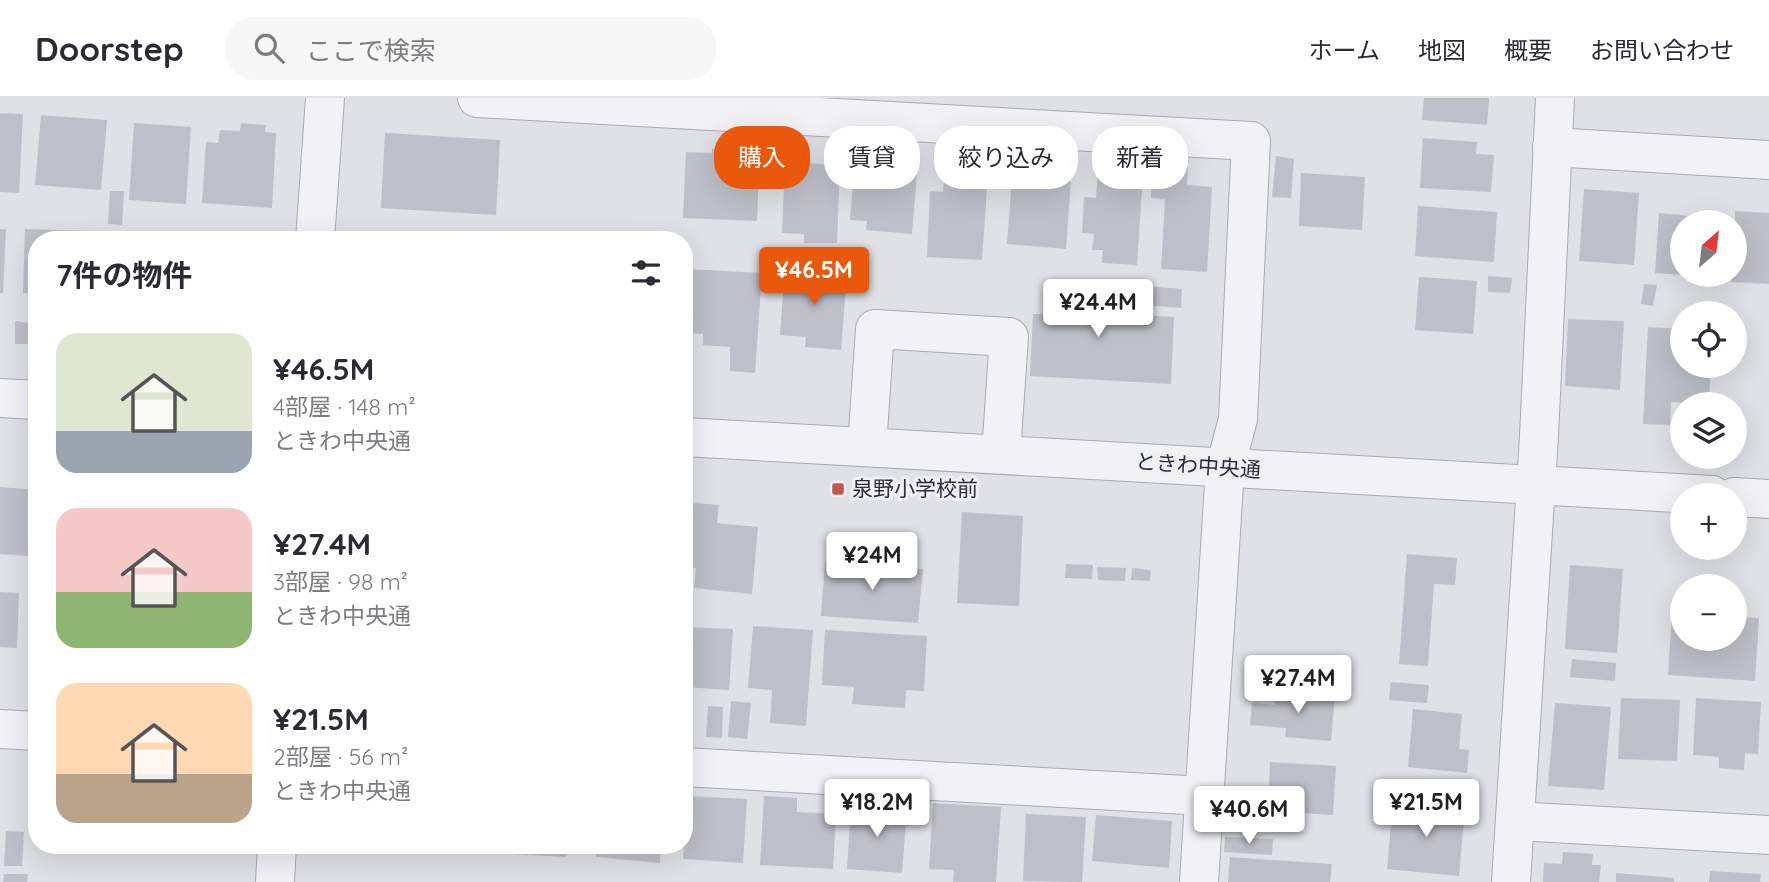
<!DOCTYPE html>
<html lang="ja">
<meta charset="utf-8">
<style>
:root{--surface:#fff;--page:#f7f7f7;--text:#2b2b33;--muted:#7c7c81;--line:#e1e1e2;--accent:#ea580c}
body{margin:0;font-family:Quicksand,"Noto Sans JP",sans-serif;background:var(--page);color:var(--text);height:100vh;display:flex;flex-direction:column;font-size:26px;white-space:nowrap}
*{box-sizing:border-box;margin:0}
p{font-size:23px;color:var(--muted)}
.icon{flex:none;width:38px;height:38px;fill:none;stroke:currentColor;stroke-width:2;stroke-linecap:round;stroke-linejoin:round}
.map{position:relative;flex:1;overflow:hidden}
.side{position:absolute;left:28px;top:133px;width:665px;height:623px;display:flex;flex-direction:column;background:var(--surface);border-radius:28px;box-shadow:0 7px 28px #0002}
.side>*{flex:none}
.hud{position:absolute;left:714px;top:28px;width:665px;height:63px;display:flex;gap:14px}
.needle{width:46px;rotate:28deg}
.fabs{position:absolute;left:1670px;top:112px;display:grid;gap:14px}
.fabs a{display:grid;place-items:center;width:77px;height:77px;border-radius:50%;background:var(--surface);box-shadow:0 7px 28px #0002;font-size:35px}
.price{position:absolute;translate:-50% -60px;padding:0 16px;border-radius:7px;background:#fff;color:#222;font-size:23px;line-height:46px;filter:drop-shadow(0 2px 4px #0008)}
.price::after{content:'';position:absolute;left:50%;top:42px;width:21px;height:16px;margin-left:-10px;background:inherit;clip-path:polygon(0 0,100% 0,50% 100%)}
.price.active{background:var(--accent);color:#fff}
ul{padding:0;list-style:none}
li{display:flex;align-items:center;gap:21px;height:175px;padding:0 28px}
li span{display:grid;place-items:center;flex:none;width:196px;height:140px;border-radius:21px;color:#555}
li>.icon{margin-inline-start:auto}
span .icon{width:84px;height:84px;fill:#fffc;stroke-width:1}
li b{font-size:30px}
h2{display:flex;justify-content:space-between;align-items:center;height:84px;padding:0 28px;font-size:30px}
.chip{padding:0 24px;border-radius:28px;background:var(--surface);box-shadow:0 7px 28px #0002;font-size:24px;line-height:63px}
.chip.active{background:var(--accent);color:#fff}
header{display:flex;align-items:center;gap:42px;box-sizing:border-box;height:98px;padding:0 35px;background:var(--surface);border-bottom:2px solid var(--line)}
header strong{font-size:33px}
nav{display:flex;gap:38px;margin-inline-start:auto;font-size:24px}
.search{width:490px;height:63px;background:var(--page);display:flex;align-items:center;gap:18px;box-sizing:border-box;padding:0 24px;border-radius:28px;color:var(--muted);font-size:26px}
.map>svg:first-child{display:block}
.building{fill:#bdbfc9}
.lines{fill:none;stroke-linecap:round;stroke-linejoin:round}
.minor-casing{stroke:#a9abb4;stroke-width:40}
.minor{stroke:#f2f2f6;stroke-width:38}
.poi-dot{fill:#c15750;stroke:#eff0f5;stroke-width:2.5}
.labels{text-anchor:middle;stroke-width:6;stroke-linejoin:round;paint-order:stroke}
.street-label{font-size:21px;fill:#2a2d3d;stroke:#eff0f5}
.poi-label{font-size:21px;fill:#2a2d3d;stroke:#eff0f5;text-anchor:start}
</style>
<header>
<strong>Doorstep</strong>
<div class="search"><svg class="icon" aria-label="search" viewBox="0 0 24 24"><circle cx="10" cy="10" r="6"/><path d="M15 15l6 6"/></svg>ここで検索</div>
<nav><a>ホーム</a><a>地図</a><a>概要</a><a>お問い合わせ</a></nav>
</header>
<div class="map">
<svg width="1769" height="784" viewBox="0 0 1769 784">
<rect width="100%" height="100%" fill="#dfe1e7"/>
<g class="building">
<path d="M1424,0H1489L1487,27L1422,22Z"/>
<path d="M0,15L23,16L19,95L0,94Z"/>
<path d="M41,17L107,22L101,92L35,87Z"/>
<path d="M134,25L191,29L186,106L129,102Z"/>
<path d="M241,25L266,27L265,34L276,35L272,110L202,105L206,44L218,45L220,32L240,33Z"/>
<path d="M385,35L500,42L496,117L381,110Z"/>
<path d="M1423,40L1477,44L1476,56L1494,57L1491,94L1420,90Z"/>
<path d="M712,51L760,53L757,123L683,120L686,54L712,55Z"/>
<path d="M1276,58L1294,61L1291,100L1272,99Z"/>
<path d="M785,64L840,67L837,145H804V136L782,135Z"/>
<path d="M1152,68L1188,69L1187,87L1212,89L1207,174L1161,171L1165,101L1151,100Z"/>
<path d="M854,70L917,75L912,136L866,132L867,123L850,122Z"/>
<path d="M1098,71L1143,75L1137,167L1102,165L1103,152H1092L1094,136L1082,135L1084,99L1096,100Z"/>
<path d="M1301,75L1365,79L1362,132L1299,128Z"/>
<path d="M1012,79L1071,83L1066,151L1007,146Z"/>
<path d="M944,82L965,84V89L987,91L982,162L927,159L930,93L943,94Z"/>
<path d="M1584,91L1639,95L1634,167L1579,163Z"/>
<path d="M110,93H124L122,127L108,126Z"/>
<path d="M1418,108L1497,114L1494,164L1415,158Z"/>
<path d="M1735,113L1769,115V186L1731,184V177H1734Z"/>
<path d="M1659,115L1713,120V124H1682V177L1655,175Z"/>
<path d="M0,131H6L3,195H0Z"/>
<path d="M25,131L95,133L94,142H37V196L23,195Z"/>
<path d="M107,136L183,139V142H107Z"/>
<path d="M785,170L847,175L841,252L805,249L806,239L780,237Z"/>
<path d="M685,171L762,175L755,275L730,273V249L703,247V236L684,235Z"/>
<path d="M1488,178L1512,180L1510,195L1488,194Z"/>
<path d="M1419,179L1477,183L1473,236L1415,232Z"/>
<path d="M1044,184L1106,187L1105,215L1174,219L1171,286L1030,278L1033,216H1043Z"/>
<path d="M1124,186L1182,191L1181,210L1123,205Z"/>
<path d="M1644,186L1657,187L1653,208L1641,206Z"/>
<path d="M1568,221L1624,223L1620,292L1565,288Z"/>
<path d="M15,223L29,225L28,246H15Z"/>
<path d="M1648,229L1682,231V268H1711L1709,306L1671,304L1670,327L1643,326Z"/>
<path d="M0,389L37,392V459L0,456Z"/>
<path d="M684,404L719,407L717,425L758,429L752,496L694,490L696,470L684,468Z"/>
<path d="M962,414L1023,418L1019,508L957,505Z"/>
<path d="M1407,456L1457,460L1455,487L1434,486L1428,568L1399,566Z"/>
<path d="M825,464L923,471L918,525L821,518Z"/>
<path d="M1066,466L1093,467L1092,481L1065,480Z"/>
<path d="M1570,467L1623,471L1617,555L1565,551Z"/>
<path d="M1097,469L1126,470L1125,483L1098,482Z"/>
<path d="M1132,470L1151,472L1150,483L1131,482Z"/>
<path d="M0,494L19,495L17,550L0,549Z"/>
<path d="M1673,500L1682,501V541H1734V504L1741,505V519L1759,520L1755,583L1668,577Z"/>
<path d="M753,528L813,532L806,628L770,625L772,592L748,590Z"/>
<path d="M684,529L733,531L729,592L684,589Z"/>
<path d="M825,532L927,538L924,593L906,592L905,610L852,606L854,589L822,587Z"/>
<path d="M1572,561L1616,565L1615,583L1570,579Z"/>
<path d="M1391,584L1429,587L1427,605L1389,602Z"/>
<path d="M1276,592L1335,597L1331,643L1285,639L1286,630L1250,627L1252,605L1275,607Z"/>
<path d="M1621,600L1680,602L1677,663L1618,661Z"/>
<path d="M1696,600L1761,604L1758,656L1745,655L1744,672L1719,670V659L1693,657Z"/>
<path d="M731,603L751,605L747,641L728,639Z"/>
<path d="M1555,605L1611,609L1604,692L1548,688Z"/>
<path d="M708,608L723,609L722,640L706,639Z"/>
<path d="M1413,611L1462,616L1459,651L1469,652L1467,675L1408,669Z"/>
<path d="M1270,664L1336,668L1333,717L1268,713Z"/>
<path d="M35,677H37V732H32Z"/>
<path d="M1445,687L1479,688V703L1444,702Z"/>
<path d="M687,698L747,701L743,765L683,761Z"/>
<path d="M764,698L797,700V714L836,716L833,771L760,767Z"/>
<path d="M933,705L1001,709L996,784H953L954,772L929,771Z"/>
<path d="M1393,705L1465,711L1459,778L1387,771Z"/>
<path d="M851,707L907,711L902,775L847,771Z"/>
<path d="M1026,716L1086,719L1082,784L1023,783Z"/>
<path d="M1096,717L1172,723L1169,770L1092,763Z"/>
<path d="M6,733L24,734L22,768H4Z"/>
<path d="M1225,739L1273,741L1272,757L1224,754Z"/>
<path d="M426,747H482V753L426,750Z"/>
<path d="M498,747H566V759L497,755Z"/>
<path d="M597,747H661L660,765L596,759Z"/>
<path d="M1563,754L1593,756L1592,767H1601L1599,784H1543L1544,765L1562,766Z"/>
<path d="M1230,759L1332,766L1330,784H1228Z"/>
<path d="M1710,773L1761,776L1760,784H1709Z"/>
<path d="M1616,775L1674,780V784H1616Z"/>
<path d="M4,776H28L27,784H3Z"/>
</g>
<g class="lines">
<defs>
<g id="minor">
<path d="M477,0L1251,43L1238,321L1225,370L1199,784"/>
<path d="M1552,49L1769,62"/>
<path d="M315,142L325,0"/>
<path d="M0,300L37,302"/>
<path d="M684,339L1712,397"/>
<path d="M867,349L875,231L1009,239L1001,356"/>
<path d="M1734,399L1769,401"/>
<path d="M0,631L37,633"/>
<path d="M684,669L1204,698"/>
<path d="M1515,723L1769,737"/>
<path d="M275,784L277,747"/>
<path d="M1511,784L1539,338L1555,0"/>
</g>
</defs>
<use href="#minor" class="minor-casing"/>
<use href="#minor" class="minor"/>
</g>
<rect class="poi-dot" x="831" y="384" width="14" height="14" rx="3.5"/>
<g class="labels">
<g class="street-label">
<text transform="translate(1198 368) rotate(4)" y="7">ときわ中央通</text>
</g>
<g class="poi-label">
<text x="852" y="398">泉野小学校前</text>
</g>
</g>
</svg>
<div class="fabs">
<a><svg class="needle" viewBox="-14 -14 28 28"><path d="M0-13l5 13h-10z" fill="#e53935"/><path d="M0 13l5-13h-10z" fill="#7c7c81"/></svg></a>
<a><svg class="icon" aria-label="locate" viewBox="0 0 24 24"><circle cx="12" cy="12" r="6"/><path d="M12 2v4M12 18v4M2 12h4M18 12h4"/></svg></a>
<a><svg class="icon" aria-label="layers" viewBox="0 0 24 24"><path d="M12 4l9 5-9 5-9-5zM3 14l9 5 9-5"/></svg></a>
<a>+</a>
<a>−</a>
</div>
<b class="price active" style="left:814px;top:209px">¥46.5M</b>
<b class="price" style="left:1098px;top:241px">¥24.4M</b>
<b class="price" style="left:872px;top:494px">¥24M</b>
<b class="price" style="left:1298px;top:617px">¥27.4M</b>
<b class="price" style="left:877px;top:741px">¥18.2M</b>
<b class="price" style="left:1426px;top:741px">¥21.5M</b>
<b class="price" style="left:1249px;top:748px">¥40.6M</b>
<div class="hud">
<a class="chip active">購入</a>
<a class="chip">賃貸</a>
<a class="chip">絞り込み</a>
<a class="chip">新着</a>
</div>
<section class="side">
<h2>7件の物件<svg class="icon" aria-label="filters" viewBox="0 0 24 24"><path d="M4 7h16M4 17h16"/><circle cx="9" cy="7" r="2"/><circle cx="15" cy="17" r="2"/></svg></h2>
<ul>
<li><span style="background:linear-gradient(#dfe7d0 70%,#9aa5b1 0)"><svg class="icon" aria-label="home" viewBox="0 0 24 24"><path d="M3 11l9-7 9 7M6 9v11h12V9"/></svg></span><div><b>¥46.5M</b><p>4部屋 · 148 m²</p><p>ときわ中央通</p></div></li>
<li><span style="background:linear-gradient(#f6c9c9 60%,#8fb573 0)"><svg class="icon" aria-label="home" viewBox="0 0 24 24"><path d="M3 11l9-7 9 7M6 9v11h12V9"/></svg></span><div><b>¥27.4M</b><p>3部屋 · 98 m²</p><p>ときわ中央通</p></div></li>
<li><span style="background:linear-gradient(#ffd9b3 65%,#b9a48a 0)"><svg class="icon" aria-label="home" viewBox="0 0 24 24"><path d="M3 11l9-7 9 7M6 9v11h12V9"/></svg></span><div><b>¥21.5M</b><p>2部屋 · 56 m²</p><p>ときわ中央通</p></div></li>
</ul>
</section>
</div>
